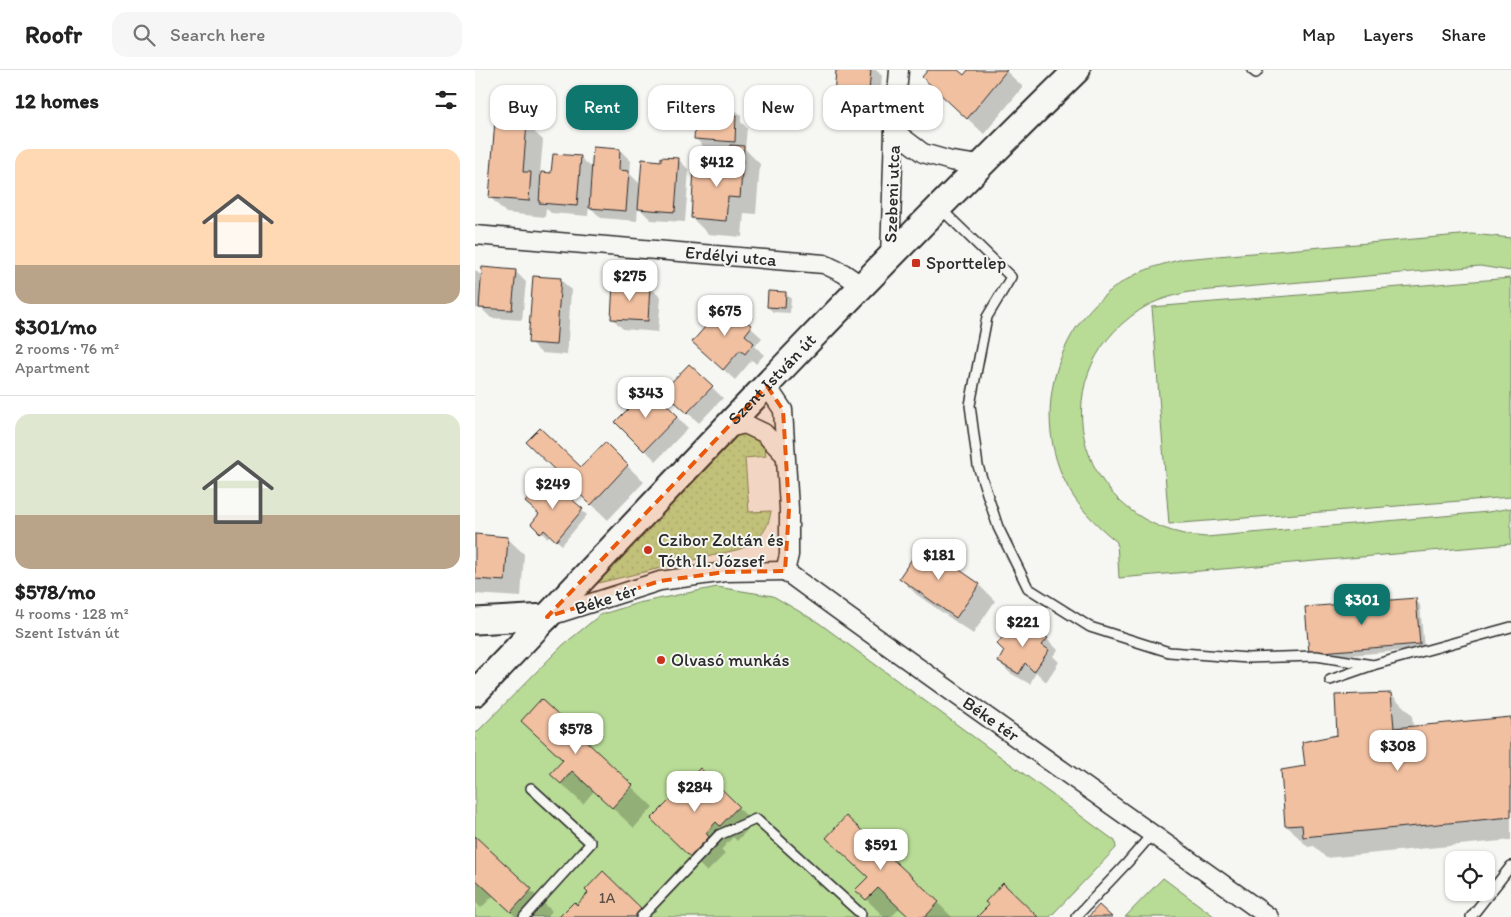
<!DOCTYPE html>
<meta charset="utf-8">
<style>
:root{--surface:#fff;--page:#f6f6f6;--text:#222;--muted:#767676;--line:#e0e0e0;--accent:#0f766e}
body{margin:0;font-family:Itim,sans-serif;background:var(--page);color:var(--text);height:100vh;display:flex;flex-direction:column;font-size:19px;white-space:nowrap}
*{box-sizing:border-box;margin:0}
p{font-size:16px;color:var(--muted)}
.icon{flex:none;width:28px;height:28px;fill:none;stroke:currentColor;stroke-width:2;stroke-linecap:round;stroke-linejoin:round}
.map{position:relative;flex:1;overflow:hidden}
.side{display:flex;flex-direction:column;background:var(--surface);width:475px}
.side>*{flex:none}
.banner{position:absolute;left:15px;top:15px;width:475px;height:45px;display:flex;gap:10px}
.controls{position:absolute;left:970px;top:781px;display:grid;gap:10px}
.controls a{display:grid;place-items:center;width:50px;height:50px;border-radius:10px;background:var(--surface);box-shadow:0 1px 4px #0004;font-size:25px}
.price{position:absolute;translate:-50% -42px;padding:0 11px;border-radius:10px;background:#fff;color:#222;font-size:16px;line-height:32px;filter:drop-shadow(0 1px 2px #0008)}
.price::after{content:'';position:absolute;left:50%;top:30px;width:15px;height:11px;margin-left:-8px;background:inherit;clip-path:polygon(0 0,100% 0,50% 100%)}
.price.current{background:var(--accent);color:#fff}
ul{padding:0;list-style:none}
li{display:grid;align-content:center;gap:10px;height:265px;padding:0 15px}
li+li{border-top:1px solid var(--line)}
li span{display:grid;place-items:center;height:155px;border-radius:15px;color:#555}
li>.icon{margin-inline-start:auto}
span .icon{width:90px;height:90px;fill:#fffc;stroke-width:1}
li b{font-size:21px}
h2{display:flex;justify-content:space-between;align-items:center;height:60px;padding:0 15px;font-size:21px}
.tag{padding:0 18px;border-radius:15px;background:var(--surface);box-shadow:0 1px 4px #0004;font-size:18px;line-height:45px}
.tag.current{background:var(--accent);color:#fff}
header{display:flex;align-items:center;gap:30px;box-sizing:border-box;height:70px;padding:0 25px;background:var(--surface);border-bottom:1px solid var(--line)}
header strong{font-size:24px}
nav{display:flex;gap:28px;margin-inline-start:auto;font-size:18px}
.search{width:350px;height:45px;background:var(--page);display:flex;align-items:center;gap:12px;box-sizing:border-box;padding:0 18px;border-radius:15px;color:var(--muted);font-size:19px}
main{display:flex;flex:1;min-height:0}
.map>svg:first-child{display:block}
.grass{fill:url(#grass-dots);stroke:#728360}
.park{fill:#b8db96;stroke:#728360}
.shadow{fill:#0003}
.building{fill:#f1c0a1;stroke:#2b2b2b}
.lines{fill:none;stroke-linecap:round;stroke-linejoin:round}
.lane-casing{stroke:#2b2b2b;stroke-width:12}
.street-casing{stroke:#2b2b2b;stroke-width:21}
.secondary-casing{stroke:#2b2b2b;stroke-width:29}
.lane{stroke:#f6f6f2;stroke-width:9}
.street{stroke:#f6f6f2;stroke-width:18}
.secondary{stroke:#f6f6f2;stroke-width:25}
.marked{fill:#e8590c;fill-opacity:0.2;stroke:#e8590c;stroke-width:4;stroke-dasharray:10 6;stroke-linejoin:round}
.poi-dot{fill:#c8321e;stroke:#f6f6f2;stroke-width:2}
.labels{text-anchor:middle;stroke-width:4;stroke-linejoin:round;paint-order:stroke}
.number-label{font-size:15px;fill:#5c5048}
.street-label{font-size:18px;fill:#2b2b2b;stroke:#f6f6f2}
.poi-label{font-size:18px;fill:#2b2b2b;stroke:#f6f6f2;text-anchor:start}
</style>
<header>
<strong>Roofr</strong>
<div class="search"><svg class="icon" aria-label="search" viewBox="0 0 24 24"><circle cx="10" cy="10" r="6"/><path d="M15 15l6 6"/></svg>Search here</div>
<nav><a>Map</a><a>Layers</a><a>Share</a></nav>
</header>
<main>
<section class="side">
<h2>12 homes<svg class="icon" aria-label="filters" viewBox="0 0 24 24"><path d="M4 7h16M4 17h16"/><circle cx="9" cy="7" r="2"/><circle cx="15" cy="17" r="2"/></svg></h2>
<ul>
<li><span style="background:linear-gradient(#ffd9b3 75%,#b9a48a 0)"><svg class="icon" aria-label="home" viewBox="0 0 24 24"><path d="M3 11l9-7 9 7M6 9v11h12V9"/></svg></span><div><b>$301/mo</b><p>2 rooms · 76 m²</p><p>Apartment</p></div></li>
<li><span style="background:linear-gradient(#dfe7d0 65%,#b9a48a 0)"><svg class="icon" aria-label="home" viewBox="0 0 24 24"><path d="M3 11l9-7 9 7M6 9v11h12V9"/></svg></span><div><b>$578/mo</b><p>4 rooms · 128 m²</p><p>Szent István út</p></div></li>
</ul>
</section>
<div class="map">
<svg width="1036" height="847" viewBox="0 0 1036 847">
<defs>
<pattern id="grass-dots" width="8" height="8" patternUnits="userSpaceOnUse" patternTransform="scale(1.25)"><rect width="8" height="8" fill="#b8db96"/><path d="M2 2h.1M6 6h.1" fill="none" stroke="#9ebc81" stroke-width="1.8" stroke-linecap="round"/></pattern>
</defs>
<rect width="100%" height="100%" fill="#f6f6f2"/>
<filter id="ink" filterUnits="userSpaceOnUse"><feTurbulence type="fractalNoise" baseFrequency=".02" numOctaves="2"/><feDisplacementMap in="SourceGraphic" scale="10" xChannelSelector="R" yChannelSelector="G"/><feConvolveMatrix kernelMatrix="1 2 1 2 8 2 1 2 1" color-interpolation-filters="sRGB"/></filter>
<g filter="url(#ink)">
<path class="grass" d="M262,361L278,364L290,378L291,386L270,388L274,442L296,441C293,461 284,471 265,479L119,514Z"/>
<g class="park">
<path d="M997,164L1036,168V201L1005,196L714,222C697,226 680,230 665,240C560,309 605,459 731,467L1013,442L1036,438V474L644,508L642,472C625,458 610,444 598,426C552,353 578,253 651,210C668,199 688,194 708,189Z"/>
<path d="M1036,208V427L694,454L677,237Z"/>
<path d="M242,517L298,526L344,553L640,771L641,778L575,847H0V664L88,575L125,545L163,533Z"/>
<path d="M688,808L740,847H650Z"/>
</g>
<g class="shadow">
<path d="M362,0H401L407,6L403,52L370,49L359,38Z"/>
<path d="M454,0H481L489,7L495,0H530L548,17L509,64L465,23Z"/>
<path d="M242,20L253,31V34L266,45V52L272,58L270,79L285,94L281,144L269,143L267,167L233,164L217,148L254,104L256,82L232,80L221,69Z"/>
<path d="M51,54L68,70L65,104H78L105,87L118,99L145,80L156,91L155,104L164,113V120H166L187,92L203,89L214,100L210,152L176,150L163,137L162,151L126,148L114,136L113,146L76,143L71,138L70,147L31,143L15,127Z"/>
<path d="M0,200L8,207L40,201L51,212L47,250L16,248L7,239L0,238Z"/>
<path d="M85,209L96,220L92,285L66,283L55,272Z"/>
<path d="M175,217L186,228L183,262L148,259L137,248Z"/>
<path d="M310,223L316,229L315,243L298,242L293,237Z"/>
<path d="M251,235L287,268L280,276L289,285L281,294L277,290L260,310L229,282Z"/>
<path d="M215,296L248,328L224,353L201,332Z"/>
<path d="M174,319L213,358L181,391L142,352Z"/>
<path d="M130,374L169,412L133,450L69,388L106,399Z"/>
<path d="M72,409L112,445L87,475L75,465L72,468L58,454L66,445Z"/>
<path d="M0,466L32,468L49,484L46,527L0,524Z"/>
<path d="M425,508L504,515L520,531L498,564L441,524Z"/>
<path d="M940,529L945,535L949,579L840,588L835,583Z"/>
<path d="M572,569L583,580L578,586L584,592L571,612L561,602L555,614L535,603L524,592L531,582Z"/>
<path d="M916,624L937,645L938,657L1036,648V770L851,788L839,776L833,777L812,756L832,697L864,666Z"/>
<path d="M66,631L178,737L159,758L119,721L108,734L76,704L88,691L48,651Z"/>
<path d="M225,700L279,753L262,771L258,767L246,780L250,784L232,802L178,749L199,734L212,720Z"/>
<path d="M0,768L77,841L72,847H41L18,826L6,838L0,832Z"/>
<path d="M394,807L463,833L477,847H434L425,838L416,847H409L382,820Z"/>
</g>
<g class="building">
<path d="M361,0H396L392,42L358,38Z"/>
<path d="M453,0H483L489,5L493,0H532L492,49L447,7Z"/>
<path d="M223,17L243,19L242,32L256,33L255,46H261L260,72L219,69Z"/>
<path d="M20,50L52,53L48,102H56L54,131L14,128Z"/>
<path d="M255,75L269,76L265,128L253,127L251,151L216,148L219,100L253,103Z"/>
<path d="M118,77L145,79L144,100L154,101L151,141L114,138Z"/>
<path d="M78,84L106,86L102,136L64,133L66,102L76,103Z"/>
<path d="M186,87L204,88L200,142L163,139L167,89L186,91Z"/>
<path d="M7,197L41,200L37,240L4,238Z"/>
<path d="M58,206L86,208L81,275L53,273Z"/>
<path d="M138,213L175,216L173,251L136,249Z"/>
<path d="M293,221L311,222L310,238L292,237Z"/>
<path d="M251,233L277,256L270,265L279,273L270,284L265,280L248,300L217,272Z"/>
<path d="M214,294L238,316L212,343L188,321Z"/>
<path d="M174,318L203,346L169,381L140,352Z"/>
<path d="M65,358L106,397L130,372L153,395L116,435L51,372Z"/>
<path d="M72,408L108,439L81,471L69,460L66,464L56,454L64,444L50,432Z"/>
<path d="M0,464L33,467L30,511L0,509Z"/>
<path d="M447,474L505,514L481,548L424,508Z"/>
<path d="M941,528L945,574L834,583L830,537Z"/>
<path d="M551,550L573,568L567,575L574,580L559,602L550,593L544,604L523,592L529,581L522,574L538,554L544,558Z"/>
<path d="M916,623L919,658L1036,647V747L828,767L827,755L810,756L806,700L830,696L827,672L862,665L860,625Z"/>
<path d="M66,629L158,715L137,738L97,701L86,714L75,704L88,690L46,651Z"/>
<path d="M225,698L264,736L245,756L241,752L231,763L234,767L215,787L176,749L196,729L199,732L210,720L207,717Z"/>
<path d="M371,746L464,832L450,847H434L403,818L391,830L380,820L393,807L351,768Z"/>
<path d="M0,766L57,819L36,842L0,809Z"/>
<path d="M128,801L167,839L160,847H84L99,832L102,835L113,823L110,820Z"/>
<path d="M528,813L563,847H502L514,835L510,832Z"/>
<path d="M624,835L637,847H613Z"/>
</g>
<g class="lines">
<defs>
<g id="lane">
<path d="M777,0L781,3L783,0"/>
<path d="M465,138L536,207L512,247L495,335L503,396L523,457L553,518L615,557L694,582L773,588L841,586L898,595"/>
<path d="M855,610L898,595L1036,557"/>
<path d="M49,847L116,773L56,718"/>
<path d="M166,847L244,765L281,749L386,844"/>
<path d="M601,847L652,793L678,763"/>
<path d="M996,847L1036,796"/>
</g>
<g id="street">
<path d="M419,61L448,83L476,91L504,95"/>
<path d="M0,165L349,194L368,203L387,216"/>
<path d="M415,188L419,61L424,0"/>
<path d="M292,316L308,340L314,439V485L310,501"/>
<path d="M249,359L270,354L289,363L310,385"/>
<path d="M310,501C470,619 633,732 794,847"/>
<path d="M72,547L185,511L250,502L310,501"/>
</g>
<g id="secondary">
<path d="M0,551L72,547"/>
<path id="s1" d="M0,623C198,413 395,202 602,0"/>
</g>
</defs>
<use href="#lane" class="lane-casing"/>
<use href="#street" class="street-casing"/>
<use href="#secondary" class="secondary-casing"/>
<use href="#lane" class="lane"/>
<use href="#street" class="street"/>
<use href="#secondary" class="secondary"/>
</g>
</g>
<path class="marked" d="M292,316L308,340L314,439L310,501L250,502L185,511L72,547Z"/>
<g class="poi-dot">
<rect x="436" y="188" width="10" height="10" rx="2.5"/>
<circle cx="173" cy="480" r="5"/>
<circle cx="186" cy="590" r="5"/>
</g>
<g class="labels">
<g class="number-label">
<text x="132" y="833">1A</text>
</g>
<g class="street-label">
<text transform="translate(417 124) rotate(-88)" y="6">Szebeni utca</text>
<text transform="translate(256 186) rotate(5)" y="6">Erdélyi utca</text>
<text dy="6" stroke="none"><textPath href="#s1" startOffset="432">Szent István út</textPath></text>
<text transform="translate(131 529) rotate(-18)" y="6">Béke tér</text>
<text transform="translate(516 649) rotate(35)" y="6">Béke tér</text>
</g>
<g class="poi-label">
<text x="451" y="199">Sporttelep</text>
<text x="183" y="476">Czibor Zoltán és<tspan x="183" dy="21">Tóth II. József</tspan></text>
<text x="196" y="596">Olvasó munkás</text>
</g>
</g>
</svg>
<div class="controls">
<a><svg class="icon" aria-label="locate" viewBox="0 0 24 24"><circle cx="12" cy="12" r="6"/><path d="M12 2v4M12 18v4M2 12h4M18 12h4"/></svg></a>
</div>
<b class="price" style="left:242px;top:118px">$412</b>
<b class="price" style="left:155px;top:232px">$275</b>
<b class="price" style="left:250px;top:267px">$675</b>
<b class="price" style="left:171px;top:349px">$343</b>
<b class="price" style="left:78px;top:440px">$249</b>
<b class="price" style="left:464px;top:511px">$181</b>
<b class="price current" style="left:887px;top:556px">$301</b>
<b class="price" style="left:548px;top:578px">$221</b>
<b class="price" style="left:101px;top:685px">$578</b>
<b class="price" style="left:923px;top:702px">$308</b>
<b class="price" style="left:220px;top:743px">$284</b>
<b class="price" style="left:406px;top:801px">$591</b>
<div class="banner">
<a class="tag">Buy</a>
<a class="tag current">Rent</a>
<a class="tag">Filters</a>
<a class="tag">New</a>
<a class="tag">Apartment</a>
</div>
</div>
</main>
